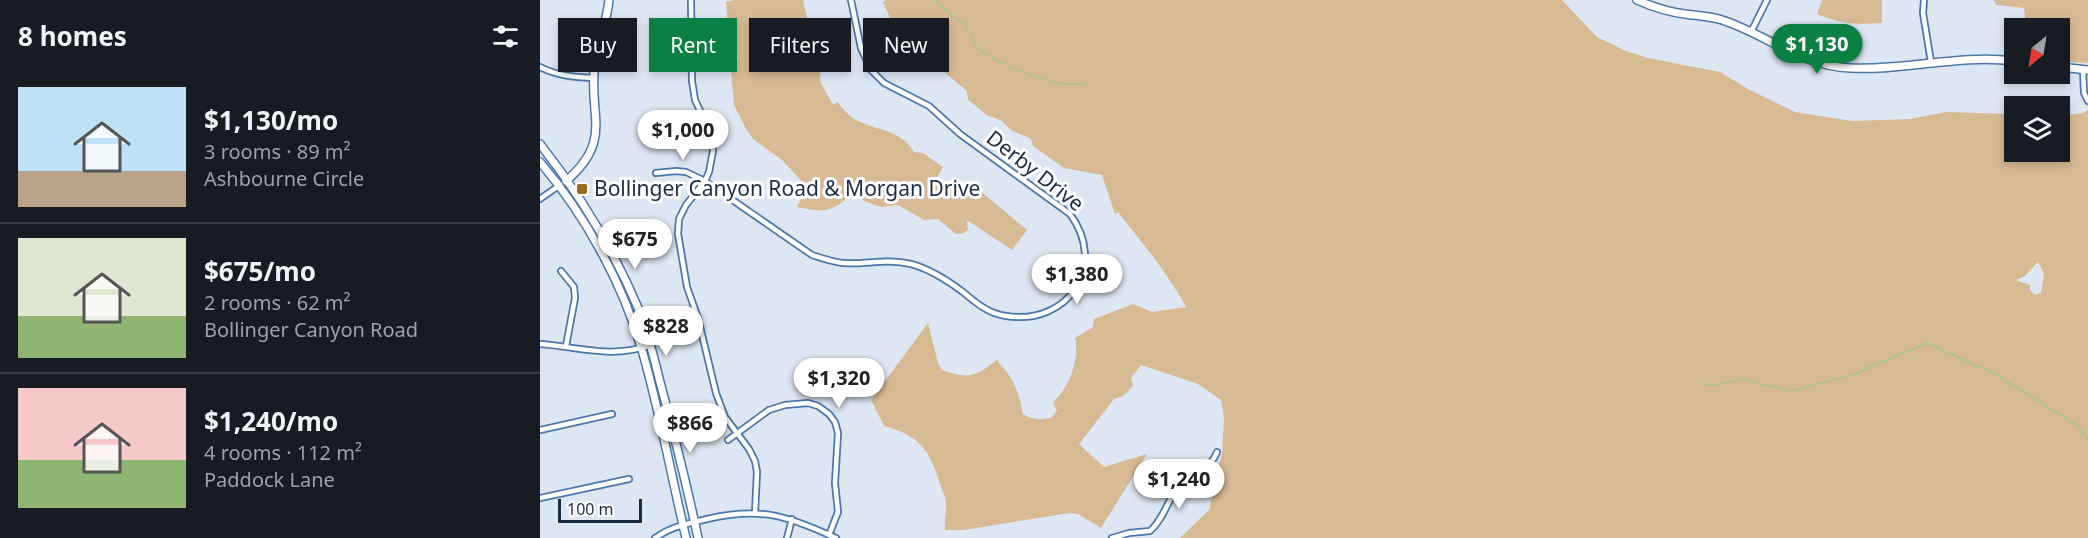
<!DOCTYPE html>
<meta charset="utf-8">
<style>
:root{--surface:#171b24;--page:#20242c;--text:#f1f3f6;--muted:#9ea1a6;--line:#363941;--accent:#0b8043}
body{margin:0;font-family:"Noto Sans",sans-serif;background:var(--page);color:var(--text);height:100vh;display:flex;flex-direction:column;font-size:22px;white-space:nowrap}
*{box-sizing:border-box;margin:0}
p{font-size:20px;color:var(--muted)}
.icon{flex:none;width:33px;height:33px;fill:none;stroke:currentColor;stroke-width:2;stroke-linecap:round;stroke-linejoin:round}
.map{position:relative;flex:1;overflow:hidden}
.side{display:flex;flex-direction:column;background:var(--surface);width:540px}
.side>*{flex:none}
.banner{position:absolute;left:18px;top:18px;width:570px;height:54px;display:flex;gap:12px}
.needle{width:39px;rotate:210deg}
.fabs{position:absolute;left:1464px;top:18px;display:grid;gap:12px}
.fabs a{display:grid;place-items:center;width:66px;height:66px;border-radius:0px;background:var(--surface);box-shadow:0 3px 9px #0003;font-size:30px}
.scale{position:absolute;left:18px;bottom:15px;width:84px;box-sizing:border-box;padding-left:6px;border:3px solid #1a2d43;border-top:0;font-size:16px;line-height:21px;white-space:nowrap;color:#1a2d43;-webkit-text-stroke:4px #fff;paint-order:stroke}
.price{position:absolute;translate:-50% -51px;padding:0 14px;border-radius:21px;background:#fff;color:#222;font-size:20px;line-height:39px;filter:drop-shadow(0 2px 3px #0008)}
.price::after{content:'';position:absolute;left:50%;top:36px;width:18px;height:14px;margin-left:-9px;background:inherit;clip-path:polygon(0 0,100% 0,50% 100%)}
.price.on{background:var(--accent);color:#fff}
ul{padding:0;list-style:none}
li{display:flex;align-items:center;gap:18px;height:150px;padding:0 18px}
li+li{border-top:2px solid var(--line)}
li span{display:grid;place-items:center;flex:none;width:168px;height:120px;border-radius:0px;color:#555}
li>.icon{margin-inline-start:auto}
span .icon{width:72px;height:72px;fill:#fffc;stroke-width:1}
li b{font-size:26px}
h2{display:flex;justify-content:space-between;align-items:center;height:72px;padding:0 18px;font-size:26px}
.pill{padding:0 21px;border-radius:0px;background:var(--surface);box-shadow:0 3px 9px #0003;font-size:21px;line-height:54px}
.pill.on{background:var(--accent);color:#fff}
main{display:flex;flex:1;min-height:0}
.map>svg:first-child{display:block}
.green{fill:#d7b994;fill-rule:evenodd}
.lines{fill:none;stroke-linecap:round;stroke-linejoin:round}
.stream{stroke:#a5c78e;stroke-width:1.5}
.street-casing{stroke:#4a78ac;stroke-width:8}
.secondary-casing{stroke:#4a78ac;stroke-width:10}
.street{stroke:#fff;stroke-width:4.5}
.secondary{stroke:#fff;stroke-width:7}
.poi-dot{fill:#9c6b1f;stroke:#fff;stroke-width:2}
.labels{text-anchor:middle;stroke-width:6;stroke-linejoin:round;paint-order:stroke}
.street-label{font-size:21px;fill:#1a2d43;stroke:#fff}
.poi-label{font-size:21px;fill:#1a2d43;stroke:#fff;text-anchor:start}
</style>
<main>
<section class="side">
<h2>8 homes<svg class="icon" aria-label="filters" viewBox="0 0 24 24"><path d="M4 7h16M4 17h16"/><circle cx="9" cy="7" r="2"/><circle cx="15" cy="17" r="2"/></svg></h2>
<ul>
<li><span style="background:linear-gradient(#bfe0f5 70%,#b9a48a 0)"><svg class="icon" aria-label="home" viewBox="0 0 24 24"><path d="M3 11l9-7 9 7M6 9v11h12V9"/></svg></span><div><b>$1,130/mo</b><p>3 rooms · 89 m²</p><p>Ashbourne Circle</p></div></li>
<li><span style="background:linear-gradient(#dfe7d0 65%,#8fb573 0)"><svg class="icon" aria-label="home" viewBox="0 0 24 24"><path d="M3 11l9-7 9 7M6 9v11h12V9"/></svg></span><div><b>$675/mo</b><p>2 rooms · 62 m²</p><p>Bollinger Canyon Road</p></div></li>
<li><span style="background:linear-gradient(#f6c9c9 60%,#8fb573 0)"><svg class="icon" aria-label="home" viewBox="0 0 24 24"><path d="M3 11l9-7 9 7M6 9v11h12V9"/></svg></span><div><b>$1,240/mo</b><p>4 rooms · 112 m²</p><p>Paddock Lane</p></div></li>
</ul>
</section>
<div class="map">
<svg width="1548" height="538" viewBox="0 0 1548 538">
<rect width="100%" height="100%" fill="#dde7f3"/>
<g class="green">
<path d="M194,0H265L263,1L267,18H272V37L281,66L280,81L293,105L298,102C302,108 306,113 311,117C332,131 361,128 374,152L383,153L403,167L397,178L421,198L433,185L487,230L472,250L427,220L428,230L424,233L416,234L398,219L384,220L358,205L341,207L324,201L313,193C292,212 286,213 257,207L267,187L242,160L213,139L205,127L194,105L190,60L198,59L195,40L188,25L186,2Z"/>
<path d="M346,0H1022L1057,37L1086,51L1108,58L1180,72L1208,89L1255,112L1312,121L1371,119L1405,112L1474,114V152H1520V116L1543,113L1548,110V538H640L669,510L682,453L684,417L681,400L658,384L601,365L591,378L593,385C588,393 583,397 574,399L539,444L564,467L607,454L561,528L538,514L529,513L424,530H405C404,522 406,515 406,506C407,499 402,490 400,484C390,450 379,435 344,426L331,400L388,323L398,363L402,370C430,380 436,376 458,359C459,365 462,366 466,371C476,384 480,398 483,414C492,420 501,420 511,418L517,411L513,402C529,389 540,359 535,338L553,327L554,319L593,304L612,312L646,307C628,273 602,243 578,212L575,214L562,175L524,168L493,146L491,139L471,130L462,121L447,115L428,100L427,91L403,71L364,56L362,52L351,46L354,42L346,27L351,20L343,2ZM1498,262L1504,274L1501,293L1495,295L1490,290V285L1476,280L1485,276Z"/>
<path d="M1282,0H1342V23C1318,25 1300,24 1277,14Z"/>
<path d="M1454,0H1548V63L1520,61V28H1486L1484,8L1456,5Z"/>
</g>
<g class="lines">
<g class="stream">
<path d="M394,0L425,25L438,49L442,52C470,67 512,90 545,83"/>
<path d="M1161,384L1175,385L1202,379L1250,391L1312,375L1387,343L1455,374L1537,425L1548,440"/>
</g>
<defs>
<g id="street">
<path d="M151,0L152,81L155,100L171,134L173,151L169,172L165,181L146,205L139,219L138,234L147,287L158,318L176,393L185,417L209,449L215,461L217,472L215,513"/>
<path d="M1384,0L1383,13L1391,62"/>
<path d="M1211,32L1227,0"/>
<path d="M0,67C18,76 34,77 54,78"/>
<path d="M1543,70L1544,93L1548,101"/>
<path d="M116,173L136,171L146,172L165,181L272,255C282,258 292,262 303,263C325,265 346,258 371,264C390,269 407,280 423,292C436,303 449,314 466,316C529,326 568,265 530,214L420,134L389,106L344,83L331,70L321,48L311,0"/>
<path d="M0,199L20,185"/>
<path d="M21,271L34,287L35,298L26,346"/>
<path d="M0,344C41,347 70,359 111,345"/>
<path d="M0,430L72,414"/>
<path d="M188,440L229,410L245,405L268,403L278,406L289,414L295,422L298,433L295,483L298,512L289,535"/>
<path d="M0,498L89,479"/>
<path d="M115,538C132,526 147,524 167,519C221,507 246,515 296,538"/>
<path d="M247,538L252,519"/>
<path d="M572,538L589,533L610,531C625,518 628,497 641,483C653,471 671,469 677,452"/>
</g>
<g id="secondary">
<path d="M1097,0C1113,7 1128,12 1145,14C1158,16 1170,16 1182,20C1226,34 1261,66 1310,68C1365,71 1419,54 1474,61"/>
<path d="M1520,67L1548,70"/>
<path d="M0,144C40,195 73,248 98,308C108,332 114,358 120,382C134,434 147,486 158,538"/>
<path d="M0,162C46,216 82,282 102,350C120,412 131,475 146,538"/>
<path d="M26,181C75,139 47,114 55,64C58,42 67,22 69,0"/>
</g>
</defs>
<use href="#street" class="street-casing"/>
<use href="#secondary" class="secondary-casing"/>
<use href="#street" class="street"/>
<use href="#secondary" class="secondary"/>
</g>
<rect class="poi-dot" x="36" y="183" width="12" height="12" rx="3"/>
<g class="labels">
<g class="street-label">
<text transform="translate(495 171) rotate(38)" y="7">Derby Drive</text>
</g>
<g class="poi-label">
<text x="54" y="196">Bollinger Canyon Road &amp; Morgan Drive</text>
</g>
</g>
</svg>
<div class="fabs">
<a><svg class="needle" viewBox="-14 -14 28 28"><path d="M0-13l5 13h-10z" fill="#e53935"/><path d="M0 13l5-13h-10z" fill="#9ea1a6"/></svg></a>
<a><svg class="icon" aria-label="layers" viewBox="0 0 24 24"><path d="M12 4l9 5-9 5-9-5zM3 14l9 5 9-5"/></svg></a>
</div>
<div class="scale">100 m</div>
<b class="price on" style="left:1277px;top:75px">$1,130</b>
<b class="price" style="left:143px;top:161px">$1,000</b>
<b class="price" style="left:95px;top:270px">$675</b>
<b class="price" style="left:537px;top:305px">$1,380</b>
<b class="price" style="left:126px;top:357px">$828</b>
<b class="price" style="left:299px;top:409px">$1,320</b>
<b class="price" style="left:150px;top:454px">$866</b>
<b class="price" style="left:639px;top:510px">$1,240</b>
<div class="banner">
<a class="pill">Buy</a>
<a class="pill on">Rent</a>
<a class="pill">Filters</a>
<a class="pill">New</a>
</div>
</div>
</main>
